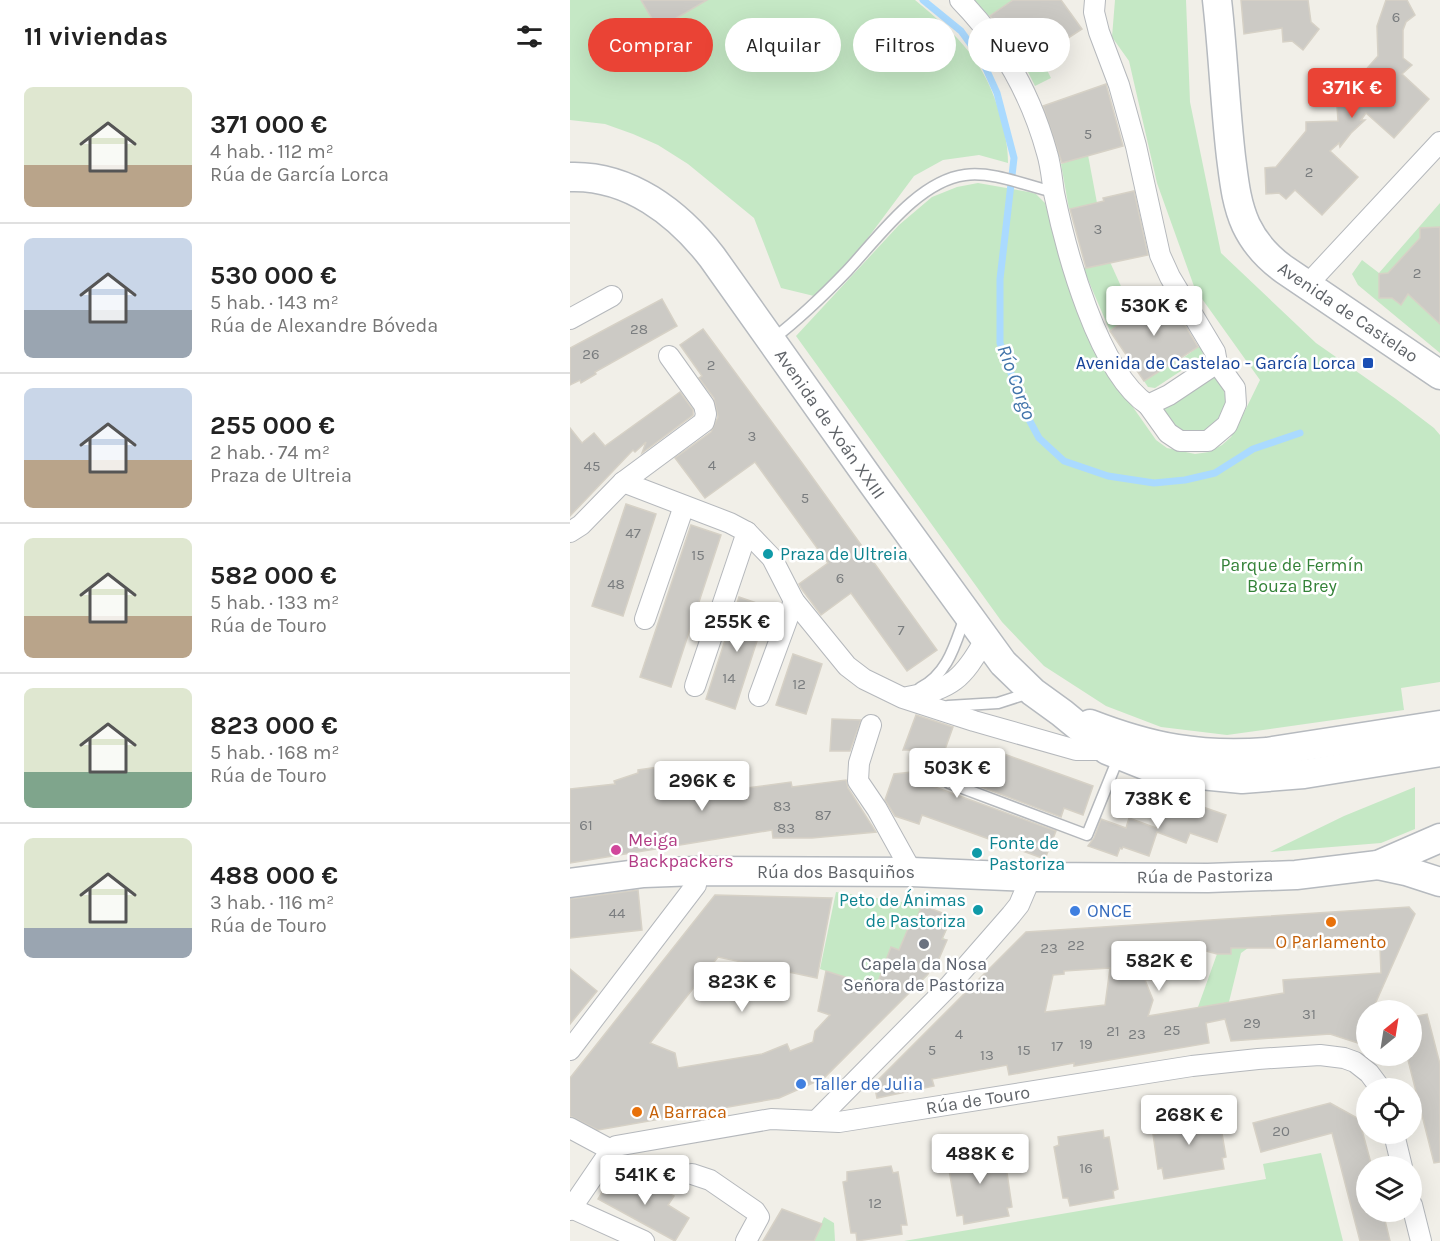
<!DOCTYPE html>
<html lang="es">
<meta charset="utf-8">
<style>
:root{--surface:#fff;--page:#f6f6f6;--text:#222;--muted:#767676;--line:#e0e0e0;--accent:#ea4335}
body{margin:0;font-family:Karla,sans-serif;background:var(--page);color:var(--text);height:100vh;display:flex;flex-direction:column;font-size:22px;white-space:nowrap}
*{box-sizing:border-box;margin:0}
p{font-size:20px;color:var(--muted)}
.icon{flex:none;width:33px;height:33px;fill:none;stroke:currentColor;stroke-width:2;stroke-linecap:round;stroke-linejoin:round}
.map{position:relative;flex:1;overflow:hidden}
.drawer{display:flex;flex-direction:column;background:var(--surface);width:570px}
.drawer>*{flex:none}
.banner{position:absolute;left:18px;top:18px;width:570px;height:54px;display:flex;gap:12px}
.needle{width:39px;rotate:30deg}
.buttons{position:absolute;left:786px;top:1000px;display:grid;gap:12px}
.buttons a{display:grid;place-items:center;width:66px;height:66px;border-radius:50%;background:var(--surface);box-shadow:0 6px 24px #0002;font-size:30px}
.price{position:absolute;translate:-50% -51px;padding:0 14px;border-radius:6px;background:#fff;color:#222;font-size:20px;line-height:39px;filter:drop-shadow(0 2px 3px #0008)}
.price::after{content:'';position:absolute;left:50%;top:36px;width:18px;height:14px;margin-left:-9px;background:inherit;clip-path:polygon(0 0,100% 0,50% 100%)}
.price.current{background:var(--accent);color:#fff}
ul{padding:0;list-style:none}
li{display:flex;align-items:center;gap:18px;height:150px;padding:0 24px}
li+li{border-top:2px solid var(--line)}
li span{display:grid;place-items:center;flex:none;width:168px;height:120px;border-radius:9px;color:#555}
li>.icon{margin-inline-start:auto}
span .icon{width:72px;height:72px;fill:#fffc;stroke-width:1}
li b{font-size:26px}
h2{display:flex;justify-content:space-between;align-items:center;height:72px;padding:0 24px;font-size:26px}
.chip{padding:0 21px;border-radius:27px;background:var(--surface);box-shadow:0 6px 24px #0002;font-size:21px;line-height:54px}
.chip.current{background:var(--accent);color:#fff}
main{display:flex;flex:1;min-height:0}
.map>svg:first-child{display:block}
.green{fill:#c5e8c5}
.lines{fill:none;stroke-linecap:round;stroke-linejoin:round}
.stream{stroke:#aadaff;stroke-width:7}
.building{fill:#cccac5;stroke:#d6d1c6;stroke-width:1.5;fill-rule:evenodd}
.lane-casing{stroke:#b5b8bc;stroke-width:13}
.street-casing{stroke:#b5b8bc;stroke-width:22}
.secondary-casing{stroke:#b6babf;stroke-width:31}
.lane{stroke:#fff;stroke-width:10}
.street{stroke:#fff;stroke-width:20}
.secondary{stroke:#fff;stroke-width:28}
.transit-dot{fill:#1a4fb4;stroke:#fff;stroke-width:2}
.culture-dot{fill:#0f9aa8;stroke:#fff;stroke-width:2}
.hotel-dot{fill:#d1479c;stroke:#fff;stroke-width:2}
.shop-dot{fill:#3f7fe0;stroke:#fff;stroke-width:2}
.food-dot{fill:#e8710a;stroke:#fff;stroke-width:2}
.worship-dot{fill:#6b7280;stroke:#fff;stroke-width:2}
.labels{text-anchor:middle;stroke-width:5;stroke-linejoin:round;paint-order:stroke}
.number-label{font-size:15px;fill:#7a7d7f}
.street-label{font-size:18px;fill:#5f6368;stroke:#fff}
.transit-label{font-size:18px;fill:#164399;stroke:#fff;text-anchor:end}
.culture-label{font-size:18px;fill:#0d838f;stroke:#fff;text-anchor:start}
.park-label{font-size:18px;fill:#348238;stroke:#fff}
.hotel-label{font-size:18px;fill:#b23c85;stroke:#fff;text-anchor:start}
.shop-label{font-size:18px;fill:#366cbe;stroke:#fff;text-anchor:start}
.food-label{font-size:18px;fill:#c56008;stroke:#fff}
.worship-label{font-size:18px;fill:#5b616d;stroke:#fff}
.water-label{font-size:20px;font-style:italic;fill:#4174aa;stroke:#fff}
</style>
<main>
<section class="drawer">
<h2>11 viviendas<svg class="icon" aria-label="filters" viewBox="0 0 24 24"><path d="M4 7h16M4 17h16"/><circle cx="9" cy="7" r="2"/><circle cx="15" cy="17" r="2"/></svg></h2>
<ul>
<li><span style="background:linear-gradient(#dfe7d0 65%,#b9a48a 0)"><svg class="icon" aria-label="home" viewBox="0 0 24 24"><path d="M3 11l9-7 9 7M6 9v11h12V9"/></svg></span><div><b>371 000 €</b><p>4 hab. · 112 m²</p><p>Rúa de García Lorca</p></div></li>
<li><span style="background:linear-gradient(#c9d6e8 60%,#9aa5b1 0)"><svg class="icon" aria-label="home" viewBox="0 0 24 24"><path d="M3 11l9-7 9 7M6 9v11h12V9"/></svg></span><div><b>530 000 €</b><p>5 hab. · 143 m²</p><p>Rúa de Alexandre Bóveda</p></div></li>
<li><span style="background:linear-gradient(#c9d6e8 60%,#b9a48a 0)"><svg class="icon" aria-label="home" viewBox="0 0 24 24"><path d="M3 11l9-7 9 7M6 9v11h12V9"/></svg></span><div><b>255 000 €</b><p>2 hab. · 74 m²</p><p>Praza de Ultreia</p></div></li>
<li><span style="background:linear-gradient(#dfe7d0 65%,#b9a48a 0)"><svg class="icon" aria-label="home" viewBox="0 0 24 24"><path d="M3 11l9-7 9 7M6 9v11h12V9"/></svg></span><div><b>582 000 €</b><p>5 hab. · 133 m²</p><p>Rúa de Touro</p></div></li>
<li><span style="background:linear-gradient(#dfe7d0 70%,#7fa58c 0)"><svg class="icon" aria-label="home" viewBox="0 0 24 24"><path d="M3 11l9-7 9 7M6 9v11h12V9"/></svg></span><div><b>823 000 €</b><p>5 hab. · 168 m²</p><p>Rúa de Touro</p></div></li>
<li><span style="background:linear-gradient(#dfe7d0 75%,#9aa5b1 0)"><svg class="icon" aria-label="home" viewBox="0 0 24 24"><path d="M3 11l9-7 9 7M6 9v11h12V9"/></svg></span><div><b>488 000 €</b><p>3 hab. · 116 m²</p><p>Rúa de Touro</p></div></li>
</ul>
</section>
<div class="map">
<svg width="870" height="1241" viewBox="0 0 870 1241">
<rect width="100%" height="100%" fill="#f1efe8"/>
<g class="green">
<path d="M0,0H345C389,37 415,60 431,118C435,133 438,147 438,163L409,155L373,160L344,176L283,258L244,296L211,288L184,218L118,164L88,145L63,134L35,124L0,120Z"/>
<path d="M404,0H443L419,16Z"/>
<path d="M545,0H616L620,102L651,253L746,343L826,399L864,428L870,435V682L831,688L834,710L657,735L591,727L536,706L474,666L432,622L226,336L329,225L362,197L387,187L408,183L459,192L466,194L475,203L500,288L541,376L586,440L597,448L625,454L639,452L652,445L661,437L667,427L690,380L625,289L587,183L559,61L542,37Z"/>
<path d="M470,56L481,78L465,86L455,66Z"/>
<path d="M518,155L527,203L499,209L491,164Z"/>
<path d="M870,203V353L788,285L782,274L792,260L809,273Z"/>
<path d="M540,262L564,315L540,331L513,268Z"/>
<path d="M631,345L633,354L629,359L585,388L578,387L574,381L603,360L606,363Z"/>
<path d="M642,375C648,381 653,386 655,395C659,411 646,433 628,434C623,435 615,433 609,432L591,408Z"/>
<path d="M845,787V829L811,843L700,852L774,816Z"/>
<path d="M266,892L352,905L382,917L373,938L377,940L365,968L361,967L357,976L335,997L250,969Z"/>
<path d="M677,941L678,948L671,953L658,1006L628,1007L647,954H661L660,943Z"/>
<path d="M751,1153L773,1241H334L696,1179L693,1164Z"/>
<path d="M254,1217L264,1223L265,1241H244Z"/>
</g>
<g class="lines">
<path class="stream" d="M353,0L391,31L412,60L427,93L444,158L430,279V343L456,414L469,438L494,461L538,476L584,483L615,480L645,473L683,449L730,433"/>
</g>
<g class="building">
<path d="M71,0H137L88,29Z"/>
<path d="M443,0H491L512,29L455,66L420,16Z"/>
<path d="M671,0H738L741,22L749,29L733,50L722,41L713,42L712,28L674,34Z"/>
<path d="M816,0H837L845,15L836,22L833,30V58L842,65L832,74L859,99L824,138L796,113L791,120H795L781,133L770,147L769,143L760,151L788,177L752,215L725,190L716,199L709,193L696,194L695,168L706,167L736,131V122L768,121L766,91L778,90L808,56L807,26Z"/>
<path d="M536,84L553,146L492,163L473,106Z"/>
<path d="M564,191L578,255L516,268L500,209L534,201L533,198Z"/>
<path d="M870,227V324L838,294L831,305L822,298H809V274L818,273L850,238V228Z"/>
<path d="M595,292L628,347L574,381L540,331Z"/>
<path d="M92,299L107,326L25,372L26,374L11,383L10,380L0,385V348Z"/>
<path d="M133,329L232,463L367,650L337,671L281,593L251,615L231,588L229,584L258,563L185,462L135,498L105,458L141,432L148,417L144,398L129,378L132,376L110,345Z"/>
<path d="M110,392L123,410V415L72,453L76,442L65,452L63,450L0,516V428L12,443L24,433L35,446Z"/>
<path d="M56,504L86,514L53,616L22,606Z"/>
<path d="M121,525L151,535L101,687L70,677Z"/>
<path d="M169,597L198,607L165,709L136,699Z"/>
<path d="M223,654L252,664L236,714L206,705Z"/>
<path d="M346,715L383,727L362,786L486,831L475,859L352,815L349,824L325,816L315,800L324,774L360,770L359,750H333Z"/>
<path d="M262,719L291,720L280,751H260Z"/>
<path d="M423,750L523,786L513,815L494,808L491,817L409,786Z"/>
<path d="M109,764V767L118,765L119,775L147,771L149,783L176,779L177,788L221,782L222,787L276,780L278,788L306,832L242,838H203L202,830L0,863V789L45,784L44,781L68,773V770Z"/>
<path d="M595,804L623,815L627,805L656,815L647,842L620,833L616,843L587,832L579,856L553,847L552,849L550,848L547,856L518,846L524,838L531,819L556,828L559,818L586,828Z"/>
<path d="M68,890L72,930L0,938V899Z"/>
<path d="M145,895L262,898L247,978L148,957L80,1043L105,1053L108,1068L192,1054L217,1044L220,1051L243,1042L245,1031L260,1015L248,1011L256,971L306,987L321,947L329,950L340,924L344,926L352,905L382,917L372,939L377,940L365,968L361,967L358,974L254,1078L209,1098L28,1130L0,1116V1078Z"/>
<path d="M839,907L845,914L802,1011H796V1023L788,1043L760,1034L661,1041L655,1019L636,1023L639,1043L504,1066V1063L439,1075L437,1065L362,1079L364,1086L307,1098L304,1084L456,932ZM661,948H810L811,973L713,980L714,993L578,1016L583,1000L575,980L591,979L601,951H636L647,954H661ZM540,968L535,1005L475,1012L483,975L494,974V971Z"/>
<path d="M0,969L27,991L0,1024Z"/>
<path d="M857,1014L870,1064V1162L864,1163L837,1056H842V1017Z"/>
<path d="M760,1103L789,1119L802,1167H796V1212H813L820,1241H790L762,1133L691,1152L683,1123Z"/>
<path d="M644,1112L646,1123L650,1122L656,1157L652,1158L654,1169L594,1179L592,1168L588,1169L583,1134H586L584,1122Z"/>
<path d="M533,1130L534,1138L539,1137L548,1189L543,1191L544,1198L500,1206L498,1198H493L484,1147L489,1145L488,1137Z"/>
<path d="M427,1147L429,1155L433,1154L437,1173L442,1207L437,1208L439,1216L394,1224L393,1215L387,1216L378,1164L384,1163L382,1155Z"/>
<path d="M321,1166L323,1173L328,1172L337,1225H331L332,1234L287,1241L286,1233H281L273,1182L277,1181V1172Z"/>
<path d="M43,1174L75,1192L81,1184L104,1196L98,1205L119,1218L105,1241L28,1199Z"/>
<path d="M212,1209L252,1224L244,1241H193Z"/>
</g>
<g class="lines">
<defs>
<g id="lane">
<path d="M203,339C230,318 254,295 277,271C308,238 348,181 395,175C423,171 457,186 484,192"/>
<path d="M350,688C378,674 385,644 395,617"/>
<path d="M378,706L428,703L459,693"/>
<path d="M379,783L517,835L549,756"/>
</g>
<g id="street">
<path d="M390,0C432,43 461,95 477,153C481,166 482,180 484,193C496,251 528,372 578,405L599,395L647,363L645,352L600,277L590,255L566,146L549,85L529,32L524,12L525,0"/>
<path d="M737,285L870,142"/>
<path d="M0,319L42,296"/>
<path d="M578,405L598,433L610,441H638L657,425L666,404L665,388L647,363"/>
<path d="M53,482L160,523L177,532L202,558L224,601L277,666L294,679L333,698L404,721L506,750H537"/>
<path d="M0,532L11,525L53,482L134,422L136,414L134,405L99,356"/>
<path d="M75,619L114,506"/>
<path d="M125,686L177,532"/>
<path d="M189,696L224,601"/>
<path d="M337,697C383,689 392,679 415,640"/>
<path d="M301,725L289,763L288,781L307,809L342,872"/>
<path d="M0,1050L126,885L127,871"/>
<path d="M246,1121L379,986L441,915L449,905L461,877"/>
<path d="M0,1128L41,1150"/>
<path d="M824,1134L832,1167"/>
<path d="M122,1174L140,1180L185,1211L189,1217L176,1241"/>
<path d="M842,1205L851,1241"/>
<path d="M1,1208L74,1241"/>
<path d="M0,1210L41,1150L46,1146L201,1119L269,1122L622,1066L688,1059L750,1055L774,1058L785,1062L799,1073L811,1089"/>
</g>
<g id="secondary">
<path d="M647,0C653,52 655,105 661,157C664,180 666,203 676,225C685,244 698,258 715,270L870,375"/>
<path d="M0,177C59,175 108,213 142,257L303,484L433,663L463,692L492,713L537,750L582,768L610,773L672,779L734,774L870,752"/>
<path d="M520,724C582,748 630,757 697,752L870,725"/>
<path d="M808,865L836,871L870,882"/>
<path d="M0,883L74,873L127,871L342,872L461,877L638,878L726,875L808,865L870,838"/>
</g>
</defs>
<use href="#lane" class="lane-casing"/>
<use href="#street" class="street-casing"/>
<use href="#secondary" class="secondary-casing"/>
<use href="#lane" class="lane"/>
<use href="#street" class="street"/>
<use href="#secondary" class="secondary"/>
</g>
<rect class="transit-dot" x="792" y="357" width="12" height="12" rx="3"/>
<g class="culture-dot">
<circle cx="198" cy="554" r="6"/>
<circle cx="407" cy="853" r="6"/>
<circle cx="408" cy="910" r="6"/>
</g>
<circle class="hotel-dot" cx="46" cy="850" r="6"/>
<g class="shop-dot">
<circle cx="505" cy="911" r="6"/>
<circle cx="231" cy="1084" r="6"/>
</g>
<g class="food-dot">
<circle cx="761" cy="922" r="6"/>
<circle cx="67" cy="1112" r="6"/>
</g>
<circle class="worship-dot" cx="354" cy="944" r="6"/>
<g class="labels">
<g class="number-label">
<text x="826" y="22">6</text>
<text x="518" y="139">5</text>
<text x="739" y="177">2</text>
<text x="528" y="234">3</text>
<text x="847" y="278">2</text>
<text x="69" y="334">28</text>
<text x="21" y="359">26</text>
<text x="141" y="370">2</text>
<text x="182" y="441">3</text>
<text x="142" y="470">4</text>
<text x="22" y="471">45</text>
<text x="235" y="503">5</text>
<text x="63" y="538">47</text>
<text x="128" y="560">15</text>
<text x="270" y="583">6</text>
<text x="46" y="589">48</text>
<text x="331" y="635">7</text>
<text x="159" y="683">14</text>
<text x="229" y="689">12</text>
<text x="212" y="811">83</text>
<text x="253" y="820">87</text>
<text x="16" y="830">61</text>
<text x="216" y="833">83</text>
<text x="47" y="918">44</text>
<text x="506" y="950">22</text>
<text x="479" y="953">23</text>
<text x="739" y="1019">31</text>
<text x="682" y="1028">29</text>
<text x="602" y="1035">25</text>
<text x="543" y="1036">21</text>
<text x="389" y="1039">4</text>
<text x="567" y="1039">23</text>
<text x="516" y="1049">19</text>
<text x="487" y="1051">17</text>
<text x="362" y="1055">5</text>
<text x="454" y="1055">15</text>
<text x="417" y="1060">13</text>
<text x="711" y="1136">20</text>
<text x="516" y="1173">16</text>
<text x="305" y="1208">12</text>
</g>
<g class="street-label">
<text transform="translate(778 312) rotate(34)" y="6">Avenida de Castelao</text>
<text transform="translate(260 424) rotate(55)" y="6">Avenida de Xoán XXIII</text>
<text x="266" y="878">Rúa dos Basquiños</text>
<text transform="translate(635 876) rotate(-1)" y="6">Rúa de Pastoriza</text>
<text transform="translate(408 1100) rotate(-9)" y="6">Rúa de Touro</text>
</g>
<g class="transit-label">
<text x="786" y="369">Avenida de Castelao - García Lorca</text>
</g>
<g class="culture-label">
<text x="210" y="560">Praza de Ultreia</text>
<text x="419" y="849">Fonte de<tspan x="419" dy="21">Pastoriza</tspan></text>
<text x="396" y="906" text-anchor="end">Peto de Ánimas<tspan x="396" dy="21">de Pastoriza</tspan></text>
</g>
<g class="park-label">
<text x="722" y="571">Parque de Fermín<tspan x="722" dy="21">Bouza Brey</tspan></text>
</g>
<g class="hotel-label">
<text x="58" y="846">Meiga<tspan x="58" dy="21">Backpackers</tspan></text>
</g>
<g class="shop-label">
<text x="517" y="917">ONCE</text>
<text x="243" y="1090">Taller de Julia</text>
</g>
<g class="food-label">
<text x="761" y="948">O Parlamento</text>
<text x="79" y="1118" text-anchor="start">A Barraca</text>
</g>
<g class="worship-label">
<text x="354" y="970">Capela da Nosa<tspan x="354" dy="21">Señora de Pastoriza</tspan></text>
</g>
<g class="water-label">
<text transform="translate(447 382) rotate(70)" y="7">Río Corgo</text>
</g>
</g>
</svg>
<div class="buttons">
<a><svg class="needle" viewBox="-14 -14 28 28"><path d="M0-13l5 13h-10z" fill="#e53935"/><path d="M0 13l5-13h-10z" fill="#767676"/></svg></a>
<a><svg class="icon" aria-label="locate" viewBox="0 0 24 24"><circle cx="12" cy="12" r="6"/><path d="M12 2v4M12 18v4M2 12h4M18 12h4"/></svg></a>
<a><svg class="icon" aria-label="layers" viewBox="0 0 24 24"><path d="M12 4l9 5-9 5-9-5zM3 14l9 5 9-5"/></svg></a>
</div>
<b class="price current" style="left:782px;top:119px">371K €</b>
<b class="price" style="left:584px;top:337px">530K €</b>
<b class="price" style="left:167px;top:653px">255K €</b>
<b class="price" style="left:387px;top:799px">503K €</b>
<b class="price" style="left:132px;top:812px">296K €</b>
<b class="price" style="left:588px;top:830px">738K €</b>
<b class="price" style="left:589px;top:992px">582K €</b>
<b class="price" style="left:172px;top:1013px">823K €</b>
<b class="price" style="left:619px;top:1146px">268K €</b>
<b class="price" style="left:410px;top:1185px">488K €</b>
<b class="price" style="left:75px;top:1206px">541K €</b>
<div class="banner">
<a class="chip current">Comprar</a>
<a class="chip">Alquilar</a>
<a class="chip">Filtros</a>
<a class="chip">Nuevo</a>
</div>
</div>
</main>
